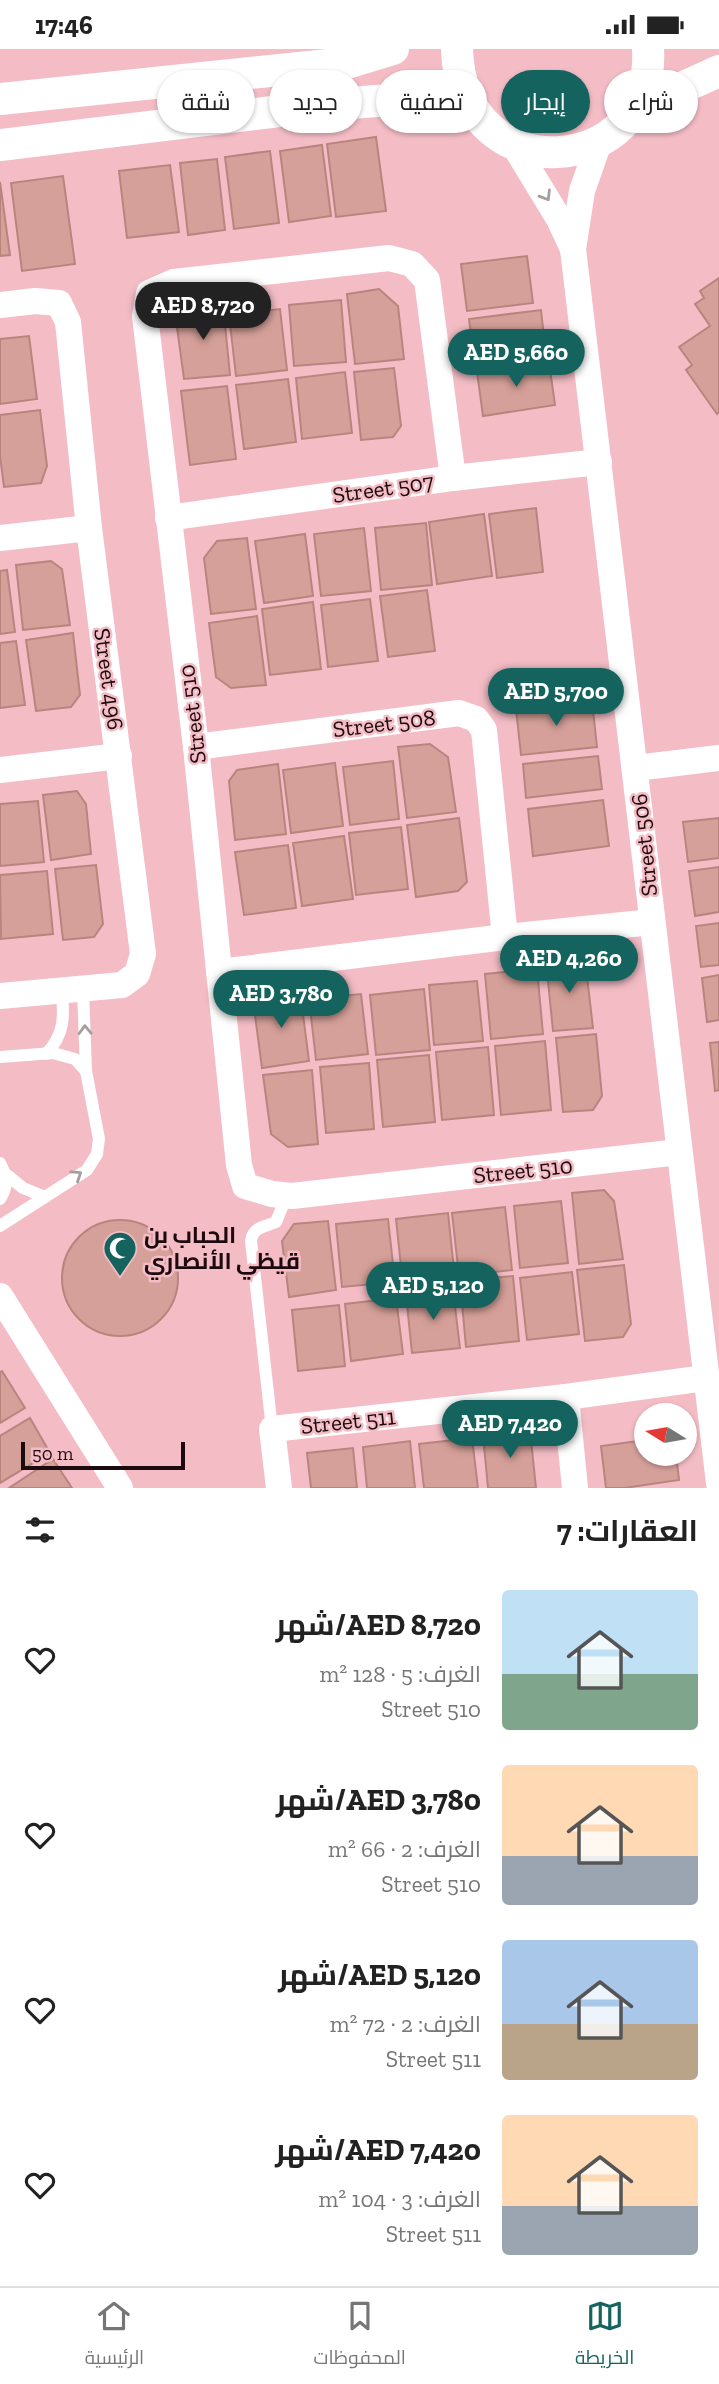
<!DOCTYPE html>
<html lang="ar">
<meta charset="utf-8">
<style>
:root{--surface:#fff;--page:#f2f2f2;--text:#222;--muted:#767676;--line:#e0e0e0;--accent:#15635e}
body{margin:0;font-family:"Zilla Slab",Cairo,serif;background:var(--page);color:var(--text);direction:rtl;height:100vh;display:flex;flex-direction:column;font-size:26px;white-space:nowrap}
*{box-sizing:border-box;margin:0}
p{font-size:23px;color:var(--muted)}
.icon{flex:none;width:38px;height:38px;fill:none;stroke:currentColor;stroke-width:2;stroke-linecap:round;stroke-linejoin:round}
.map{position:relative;height:1439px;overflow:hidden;direction:ltr}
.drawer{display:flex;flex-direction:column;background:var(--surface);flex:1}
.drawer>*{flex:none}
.top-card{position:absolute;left:21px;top:21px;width:677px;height:63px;direction:rtl;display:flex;gap:14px}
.needle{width:46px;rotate:281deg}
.buttons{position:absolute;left:634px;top:1354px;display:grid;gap:14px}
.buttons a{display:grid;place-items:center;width:63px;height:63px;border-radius:50%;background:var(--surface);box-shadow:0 2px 5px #0004;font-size:35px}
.scale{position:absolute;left:21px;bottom:18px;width:164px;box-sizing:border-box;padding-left:7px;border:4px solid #1d0a0e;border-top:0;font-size:19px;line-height:24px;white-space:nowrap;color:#1d0a0e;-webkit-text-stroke:5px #f4bdc6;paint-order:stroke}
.price{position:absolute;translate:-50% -60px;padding:0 16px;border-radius:24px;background:var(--accent);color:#fff;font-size:23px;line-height:46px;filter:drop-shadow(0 2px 4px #0008)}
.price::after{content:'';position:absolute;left:50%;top:42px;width:21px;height:16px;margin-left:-10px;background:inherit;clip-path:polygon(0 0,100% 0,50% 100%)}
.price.active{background:#222;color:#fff}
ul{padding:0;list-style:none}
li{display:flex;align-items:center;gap:21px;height:175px;padding:0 21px}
li span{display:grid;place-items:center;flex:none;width:196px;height:140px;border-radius:7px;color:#555}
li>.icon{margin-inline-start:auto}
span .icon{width:84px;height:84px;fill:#fffc;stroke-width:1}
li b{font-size:30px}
h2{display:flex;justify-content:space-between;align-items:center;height:84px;padding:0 21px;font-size:30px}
.tag{padding:0 24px;border-radius:32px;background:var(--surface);box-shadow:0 2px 5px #0004;font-size:24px;line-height:63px}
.tag.active{background:var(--accent);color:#fff}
.status{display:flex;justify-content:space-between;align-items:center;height:49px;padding:0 35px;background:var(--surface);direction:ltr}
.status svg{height:19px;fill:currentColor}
.tabs{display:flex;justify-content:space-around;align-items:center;height:98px;border-top:2px solid var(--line);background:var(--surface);font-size:19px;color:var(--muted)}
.tabs a{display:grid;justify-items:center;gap:4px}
.tabs .active{color:var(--accent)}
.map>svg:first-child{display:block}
.building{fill:#d5a099;stroke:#b8857e;stroke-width:2}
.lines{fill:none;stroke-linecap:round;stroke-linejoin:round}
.service{stroke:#fff;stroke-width:12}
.minor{stroke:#fff;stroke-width:26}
.tertiary{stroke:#fff;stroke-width:32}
.oneway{stroke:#a59d9f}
.labels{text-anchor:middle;stroke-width:5;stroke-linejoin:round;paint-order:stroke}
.street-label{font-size:23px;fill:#1d0a0e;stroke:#f4bdc6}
.poi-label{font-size:23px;font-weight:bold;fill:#1d0a0e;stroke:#f4bdc6;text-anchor:start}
</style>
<div class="status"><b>17:46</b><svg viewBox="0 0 49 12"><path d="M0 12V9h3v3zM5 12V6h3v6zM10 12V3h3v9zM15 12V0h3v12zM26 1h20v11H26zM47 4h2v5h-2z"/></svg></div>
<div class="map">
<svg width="719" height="1439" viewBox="0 0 719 1439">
<rect width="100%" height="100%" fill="#f4bdc6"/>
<g class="building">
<path d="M376,88L386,162L336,168L327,95Z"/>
<path d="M322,96L331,167L289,173L280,102Z"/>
<path d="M270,102L279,174L234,180L225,108Z"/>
<path d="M217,110L225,181L188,186L180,114Z"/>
<path d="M170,116L179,183L127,189L119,122Z"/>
<path d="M63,127L75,215L22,222L11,134Z"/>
<path d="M0,133L10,206L0,207Z"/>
<path d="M527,207L533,254L467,262L461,215Z"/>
<path d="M719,229V363L717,365L686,321L692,316L679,298L710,277L695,255L704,249L700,242Z"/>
<path d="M379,240L398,257L404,310L355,315L347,245Z"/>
<path d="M341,251L346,313L294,317L289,256Z"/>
<path d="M223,255L230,326L184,330L176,271L183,260Z"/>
<path d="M280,260L287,321L236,327L229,266Z"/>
<path d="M541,261L546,307L475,316L469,270Z"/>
<path d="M29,287L37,350L0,355V290Z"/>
<path d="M549,313L555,356L483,367L477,323Z"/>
<path d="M394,319L401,377L393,388L361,391L354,323Z"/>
<path d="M345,323L352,384L302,390L296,329Z"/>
<path d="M288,330L296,393L244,400L236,336Z"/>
<path d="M227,337L236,410L190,416L181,342Z"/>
<path d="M40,361L47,417L41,434L4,438L0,407V366Z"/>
<path d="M536,459L543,523L497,529L489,465Z"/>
<path d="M484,465L492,527L437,535L429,473Z"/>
<path d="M426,474L432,536L381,541L375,479Z"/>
<path d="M364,479L371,542L321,547L314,485Z"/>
<path d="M305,485L313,547L264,554L255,492Z"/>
<path d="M247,489L256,560L211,565L204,509L217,492Z"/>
<path d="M51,512L62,520L70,576L23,581L16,516Z"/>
<path d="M7,521L15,583L0,585V522Z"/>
<path d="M427,541L435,602L388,608L380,547Z"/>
<path d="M370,550L378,612L328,618L321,556Z"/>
<path d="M313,553L321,620L270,626L262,560Z"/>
<path d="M257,567L266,636L231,639L216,628L209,574Z"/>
<path d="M73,584L80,646L71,658L36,662L26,591Z"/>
<path d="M16,592L25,656L0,659V594Z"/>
<path d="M592,652L597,698L521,706L516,660Z"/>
<path d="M430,695L448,708L456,763L407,769L398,698Z"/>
<path d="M598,707L602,740L526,749L523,715Z"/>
<path d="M393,712L399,770L350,776L343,718Z"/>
<path d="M335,714L343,777L291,784L283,721Z"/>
<path d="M278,715L286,785L235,791L229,732L237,721Z"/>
<path d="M77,742L86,755L91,805L51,811L43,746Z"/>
<path d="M603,751L609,797L533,807L528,760Z"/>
<path d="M38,752L44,813L0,817V755Z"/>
<path d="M459,769L467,833L458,842L416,848L407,776Z"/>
<path d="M719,769V809L688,813L683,773Z"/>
<path d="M401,778L408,840L356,846L349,784Z"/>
<path d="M344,787L353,850L302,857L293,794Z"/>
<path d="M288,796L296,859L244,866L235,803Z"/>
<path d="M96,816L103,875L94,888L63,891L55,820Z"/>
<path d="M719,818V863L695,867L689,822Z"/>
<path d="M47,822L53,885L1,890L0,826Z"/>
<path d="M719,874V916L701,918L696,877Z"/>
<path d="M575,909L586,919L593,979L553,982L546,912Z"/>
<path d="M537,920L543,985L491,990L485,925Z"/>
<path d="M719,926V971L707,973L702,929Z"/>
<path d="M477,932L483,992L434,996L429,936Z"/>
<path d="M424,940L430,1001L376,1006L370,946Z"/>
<path d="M300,942L309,1012L262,1019L254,959L267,946Z"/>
<path d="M361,945L368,1005L316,1011L309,950Z"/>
<path d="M596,985L602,1047L593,1061L563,1063L556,989Z"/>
<path d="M545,992L551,1061L501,1066L495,997Z"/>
<path d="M719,993V1041L715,1042L710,994Z"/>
<path d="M488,998L494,1066L442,1071L436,1003Z"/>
<path d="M429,1006L435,1073L383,1078L377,1011Z"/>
<path d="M369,1014L374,1080L326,1084L320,1018Z"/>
<path d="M312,1021L318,1095L288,1098L271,1085L263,1026Z"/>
<path d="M604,1141L614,1152L623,1210L579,1215L572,1144Z"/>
<path d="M561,1152L568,1214L520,1219L514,1157Z"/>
<path d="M505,1158L512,1221L459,1227L452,1164Z"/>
<path d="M448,1164L455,1230L403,1236L396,1170Z"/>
<path d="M388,1170L395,1233L342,1238L336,1175Z"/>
<circle cx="120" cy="1229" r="58"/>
<path d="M328,1172L336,1241L289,1248L282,1192L294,1175Z"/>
<path d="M624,1216L631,1275L623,1288L585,1292L577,1221Z"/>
<path d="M572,1223L579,1285L527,1291L520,1229Z"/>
<path d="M513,1227L519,1292L466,1298L460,1232Z"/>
<path d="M453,1241L460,1299L412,1304L406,1246Z"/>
<path d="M396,1249L403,1305L351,1312L345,1255Z"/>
<path d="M339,1256L345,1317L298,1322L292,1261Z"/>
<path d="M2,1322L25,1359L0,1374V1323Z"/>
<path d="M30,1369L50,1404L0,1434V1387Z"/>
<path d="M530,1381L536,1439H488L483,1386Z"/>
<path d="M472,1389L478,1439H424L419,1395Z"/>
<path d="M646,1391V1405H676L679,1431L624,1439H606L601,1397Z"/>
<path d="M410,1392L415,1439H367L363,1398Z"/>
<path d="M353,1399L357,1439H311L307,1404Z"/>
<path d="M53,1410L72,1439H9Z"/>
</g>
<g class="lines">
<g class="service">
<path d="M83,940L86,1022"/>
<path d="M46,1005C65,985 64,968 62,942"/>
<path d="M0,1008L53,1004L75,1010L86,1022L99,1090L97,1105L87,1121L0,1177"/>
<path d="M0,1114C7,1127 9,1136 0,1150"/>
<path d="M7,1126L23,1139L45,1148"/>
<path d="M272,1380L251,1192C253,1178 264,1178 276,1173L283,1156L282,1146"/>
</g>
<g class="minor">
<path d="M599,93L582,142L573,200L719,1434"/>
<path d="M514,96L559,170L573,200"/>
<path d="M0,256L35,252L59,254L68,273L89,479L143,905L137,925L122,936L0,947"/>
<path d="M453,429L427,231L412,215L389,209L174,233L149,244L145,267L196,698L239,1116L245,1137L272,1145L292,1147L679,1103"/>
<path d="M168,469L453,429L599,413"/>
<path d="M0,489L89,479"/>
<path d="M196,698L459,664L476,670L484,681L505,888"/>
<path d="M636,719L719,709"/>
<path d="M0,721L119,707"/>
<path d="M219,923L505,888L652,873"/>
<path d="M0,1247L120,1439"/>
<path d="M566,1348L575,1439"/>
<path d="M279,1439L272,1380L566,1348L705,1329"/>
</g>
<g class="tertiary">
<path d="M457,0C461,145 656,130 648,0"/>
<path d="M0,50L347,14L393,0"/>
<path d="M633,61L719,22"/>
<path d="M0,96L338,55L389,51L422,52L476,66"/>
</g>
</g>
<defs><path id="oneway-chevron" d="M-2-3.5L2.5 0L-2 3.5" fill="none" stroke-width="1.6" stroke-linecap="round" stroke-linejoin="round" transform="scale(1.75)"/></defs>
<g class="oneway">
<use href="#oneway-chevron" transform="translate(546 147) rotate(59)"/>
<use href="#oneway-chevron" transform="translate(85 981) rotate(-92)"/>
<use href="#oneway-chevron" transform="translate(77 1126) rotate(-34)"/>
</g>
<defs>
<symbol id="mosque-pin" viewBox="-11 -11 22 30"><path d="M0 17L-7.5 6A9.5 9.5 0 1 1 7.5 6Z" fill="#15635e" stroke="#f4bdc6"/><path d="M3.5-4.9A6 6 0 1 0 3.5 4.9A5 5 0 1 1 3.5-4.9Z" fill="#fff"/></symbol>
</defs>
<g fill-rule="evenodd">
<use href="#mosque-pin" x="101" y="1180" width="38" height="52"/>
</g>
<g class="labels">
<g class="street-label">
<text transform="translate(383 439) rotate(-8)" y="8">Street 507</text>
<text transform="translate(109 630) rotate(82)" y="8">Street 496</text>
<text transform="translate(192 665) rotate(-97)" y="8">Street 510</text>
<text transform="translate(384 674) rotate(-7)" y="8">Street 508</text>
<text transform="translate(644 796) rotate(-96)" y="8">Street 506</text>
<text transform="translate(523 1121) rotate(-6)" y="8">Street 510</text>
<text transform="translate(348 1372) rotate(-6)" y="8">Street 511</text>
</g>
<g class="poi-label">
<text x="144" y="1194">الحباب بن<tspan x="144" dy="26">قيظي الأنصاري</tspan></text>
</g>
</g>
</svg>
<div class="buttons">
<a><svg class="needle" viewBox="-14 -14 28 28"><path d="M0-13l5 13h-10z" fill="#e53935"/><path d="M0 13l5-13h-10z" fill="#767676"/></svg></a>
</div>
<div class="scale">50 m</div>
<b class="price active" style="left:203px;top:293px">AED 8,720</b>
<b class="price" style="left:516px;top:340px">AED 5,660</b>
<b class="price" style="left:556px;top:679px">AED 5,700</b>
<b class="price" style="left:569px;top:946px">AED 4,260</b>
<b class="price" style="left:281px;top:981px">AED 3,780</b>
<b class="price" style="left:433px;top:1273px">AED 5,120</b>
<b class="price" style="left:510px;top:1411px">AED 7,420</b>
<div class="top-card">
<a class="tag">شراء</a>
<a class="tag active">إيجار</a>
<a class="tag">تصفية</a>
<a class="tag">جديد</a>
<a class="tag">شقة</a>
</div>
</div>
<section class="drawer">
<h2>العقارات: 7<svg class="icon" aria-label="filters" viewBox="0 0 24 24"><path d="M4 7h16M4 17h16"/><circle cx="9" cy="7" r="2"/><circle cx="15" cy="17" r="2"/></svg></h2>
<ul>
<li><span style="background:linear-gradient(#bfe0f5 60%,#7fa58c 0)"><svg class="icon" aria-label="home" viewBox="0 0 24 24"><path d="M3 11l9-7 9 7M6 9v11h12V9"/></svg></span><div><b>AED 8,720/شهر</b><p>الغرف: 5 · 128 m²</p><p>Street 510</p></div><svg class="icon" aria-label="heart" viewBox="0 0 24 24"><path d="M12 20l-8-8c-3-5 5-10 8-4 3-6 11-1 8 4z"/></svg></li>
<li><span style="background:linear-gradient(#ffd9b3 65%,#9aa5b1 0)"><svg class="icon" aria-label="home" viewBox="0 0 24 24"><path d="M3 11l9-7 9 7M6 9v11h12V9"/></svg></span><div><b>AED 3,780/شهر</b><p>الغرف: 2 · 66 m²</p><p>Street 510</p></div><svg class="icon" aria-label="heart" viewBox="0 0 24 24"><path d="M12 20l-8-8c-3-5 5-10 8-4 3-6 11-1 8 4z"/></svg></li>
<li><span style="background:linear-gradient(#a9c7e8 60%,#b9a48a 0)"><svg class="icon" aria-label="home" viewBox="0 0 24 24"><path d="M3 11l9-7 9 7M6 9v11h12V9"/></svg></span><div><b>AED 5,120/شهر</b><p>الغرف: 2 · 72 m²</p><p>Street 511</p></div><svg class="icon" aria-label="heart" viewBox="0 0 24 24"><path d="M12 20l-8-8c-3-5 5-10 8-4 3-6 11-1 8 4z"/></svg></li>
<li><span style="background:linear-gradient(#ffd9b3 65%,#9aa5b1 0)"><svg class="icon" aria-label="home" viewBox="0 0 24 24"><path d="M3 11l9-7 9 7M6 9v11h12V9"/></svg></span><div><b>AED 7,420/شهر</b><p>الغرف: 3 · 104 m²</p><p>Street 511</p></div><svg class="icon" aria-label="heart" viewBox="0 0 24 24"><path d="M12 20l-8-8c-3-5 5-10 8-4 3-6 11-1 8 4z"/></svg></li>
</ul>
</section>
<nav class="tabs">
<a class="active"><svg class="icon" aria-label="map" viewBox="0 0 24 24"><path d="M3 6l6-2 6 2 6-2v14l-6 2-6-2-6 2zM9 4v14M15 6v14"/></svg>الخريطة</a>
<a><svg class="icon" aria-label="saved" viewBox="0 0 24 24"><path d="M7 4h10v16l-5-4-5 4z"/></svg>المحفوظات</a>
<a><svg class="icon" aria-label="home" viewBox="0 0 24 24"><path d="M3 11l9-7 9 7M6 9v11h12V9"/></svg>الرئيسية</a>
</nav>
